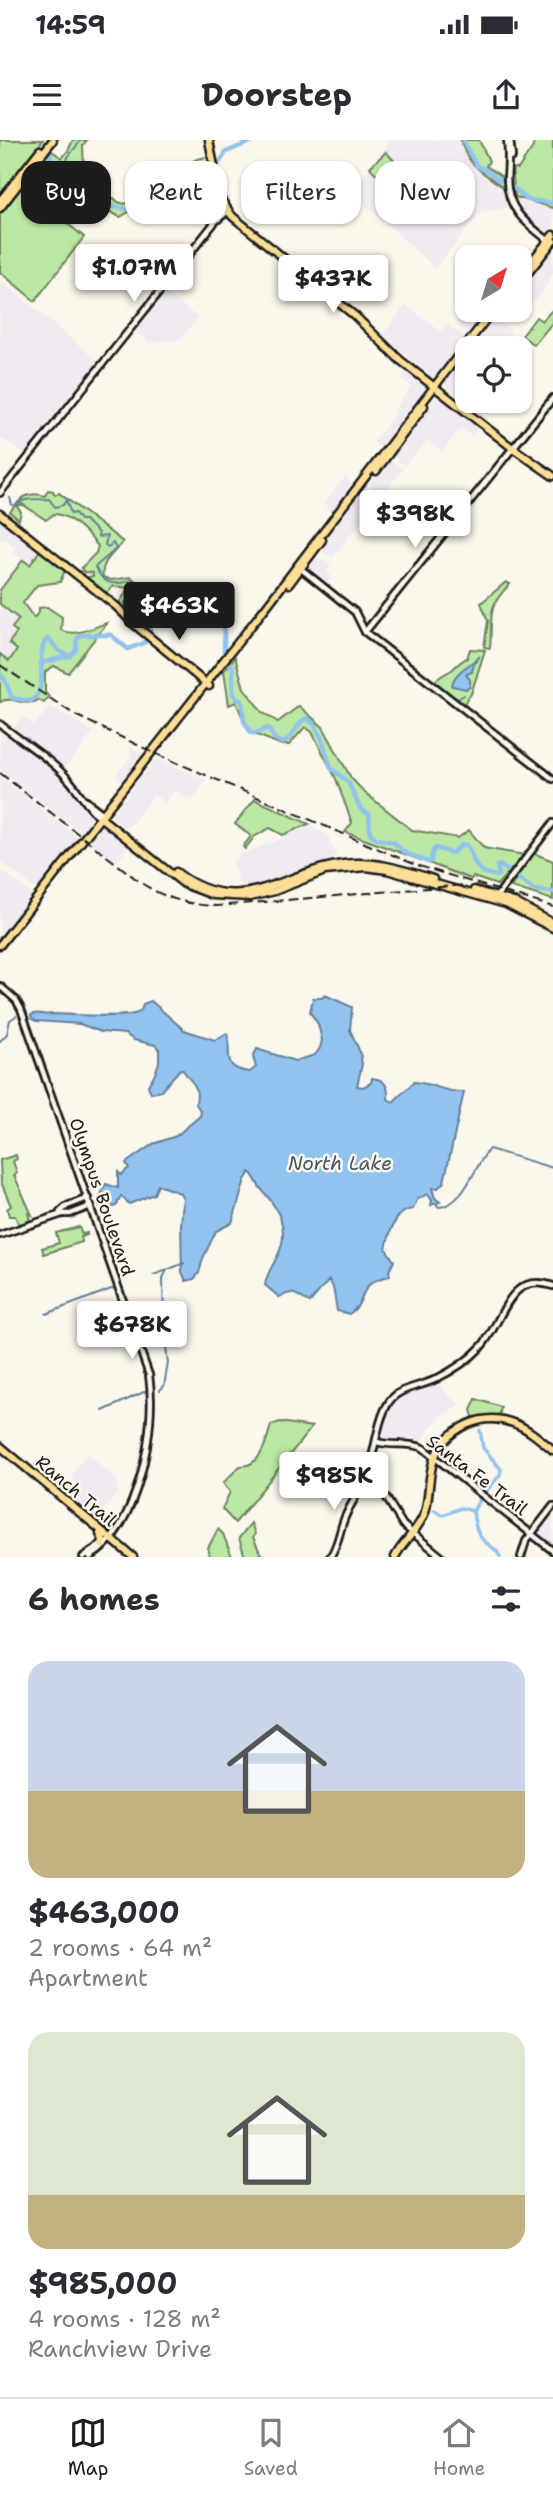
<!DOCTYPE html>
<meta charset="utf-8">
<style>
:root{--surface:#fff;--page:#f2f2f3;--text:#2b2b33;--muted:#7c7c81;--line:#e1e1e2;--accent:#1c1c1c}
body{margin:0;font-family:"Shantell Sans",sans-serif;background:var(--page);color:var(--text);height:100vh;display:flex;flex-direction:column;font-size:26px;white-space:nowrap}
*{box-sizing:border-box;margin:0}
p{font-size:23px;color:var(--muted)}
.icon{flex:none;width:38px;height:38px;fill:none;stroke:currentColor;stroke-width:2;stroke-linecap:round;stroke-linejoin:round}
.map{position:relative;height:1417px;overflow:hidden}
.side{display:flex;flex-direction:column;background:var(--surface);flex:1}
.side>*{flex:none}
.guide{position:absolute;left:21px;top:21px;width:511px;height:63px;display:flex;gap:14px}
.needle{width:46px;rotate:38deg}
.tools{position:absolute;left:455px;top:105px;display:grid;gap:14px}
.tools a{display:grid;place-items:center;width:77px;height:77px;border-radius:14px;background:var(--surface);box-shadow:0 2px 5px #0004;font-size:35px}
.price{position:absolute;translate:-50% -60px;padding:0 16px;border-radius:7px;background:#fff;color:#222;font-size:23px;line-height:46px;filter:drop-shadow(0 2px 4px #0008)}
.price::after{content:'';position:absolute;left:50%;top:42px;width:21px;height:16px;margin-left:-10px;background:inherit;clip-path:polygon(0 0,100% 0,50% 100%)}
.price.selected{background:var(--accent);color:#fff}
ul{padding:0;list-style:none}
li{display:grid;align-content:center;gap:14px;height:371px;padding:0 28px}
li span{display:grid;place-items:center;height:217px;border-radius:21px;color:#555}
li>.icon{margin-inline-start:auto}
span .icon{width:126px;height:126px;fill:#fffc;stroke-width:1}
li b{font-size:30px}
h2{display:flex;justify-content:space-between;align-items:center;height:84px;padding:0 28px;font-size:30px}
.chip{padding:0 24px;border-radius:21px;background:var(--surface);box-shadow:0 2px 5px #0004;font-size:24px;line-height:63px}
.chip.selected{background:var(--accent);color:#fff}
.status{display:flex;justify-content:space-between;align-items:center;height:49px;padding:0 35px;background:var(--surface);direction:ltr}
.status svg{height:19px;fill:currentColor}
header{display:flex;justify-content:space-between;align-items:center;height:91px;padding:0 28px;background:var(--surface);font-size:32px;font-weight:700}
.tab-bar{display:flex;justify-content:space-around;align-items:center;height:98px;border-top:2px solid var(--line);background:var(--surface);font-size:19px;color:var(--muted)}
.tab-bar a{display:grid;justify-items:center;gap:4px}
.tab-bar .selected{color:var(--accent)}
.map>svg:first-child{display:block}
.built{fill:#f1eaf1}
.green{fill:#bde8a4;stroke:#6c8260;stroke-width:2}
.water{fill:#92c3ee;stroke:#63809a;stroke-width:2}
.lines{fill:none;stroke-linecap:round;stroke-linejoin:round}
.stream{stroke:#63809a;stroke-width:2}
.canal{stroke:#92c3ee;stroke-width:3.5}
.river{stroke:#92c3ee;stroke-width:4.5}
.minor-casing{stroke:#1c1c1c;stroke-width:10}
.major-casing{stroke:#1c1c1c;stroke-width:11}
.minor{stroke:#fbf7ec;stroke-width:4.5}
.major{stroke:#fcde96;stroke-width:6}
.rail{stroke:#1c1c1c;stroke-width:2;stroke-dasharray:10 5;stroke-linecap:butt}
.labels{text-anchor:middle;stroke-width:5;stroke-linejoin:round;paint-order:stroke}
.street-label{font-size:18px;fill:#1c1c1c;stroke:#fbf7ec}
.water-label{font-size:19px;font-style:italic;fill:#455666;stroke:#fbf7ec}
</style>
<div class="status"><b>14:59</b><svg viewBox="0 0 49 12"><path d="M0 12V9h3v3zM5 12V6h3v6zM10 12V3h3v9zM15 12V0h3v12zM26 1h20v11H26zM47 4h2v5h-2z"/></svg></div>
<header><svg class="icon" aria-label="menu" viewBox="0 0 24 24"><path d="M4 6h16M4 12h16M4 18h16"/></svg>Doorstep<svg class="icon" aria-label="share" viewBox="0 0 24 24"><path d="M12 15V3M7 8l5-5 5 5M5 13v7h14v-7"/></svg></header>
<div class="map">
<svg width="553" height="1417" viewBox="0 0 553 1417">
<rect width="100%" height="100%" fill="#fbf7ec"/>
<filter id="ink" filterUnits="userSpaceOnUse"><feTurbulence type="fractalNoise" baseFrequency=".0143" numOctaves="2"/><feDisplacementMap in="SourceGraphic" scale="14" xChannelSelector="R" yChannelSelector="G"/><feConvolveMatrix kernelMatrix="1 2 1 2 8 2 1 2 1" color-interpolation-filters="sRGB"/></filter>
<g filter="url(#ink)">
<g class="built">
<path d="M392,0H461L463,7L506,49L510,67L479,74L435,129L386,82L349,53Z"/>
<path d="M515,57L553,68V88L546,93L526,77Z"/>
<path d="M551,108L553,109V132L542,153L514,183L500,172L501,170H520V146Z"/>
<path d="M3,142L98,221L25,314L0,297V146Z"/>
<path d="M163,151L198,178L181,199L150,203L133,190Z"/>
<path d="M467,155V170H489L469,195L455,185L467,172L459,165Z"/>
<path d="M406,165L441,192L448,184L466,199L434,239L382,195Z"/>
<path d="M496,178L511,190L507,197L500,204L489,208H472Z"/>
<path d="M467,214V261H488L482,270L475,271L445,245V241Z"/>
<path d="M408,229L430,247L383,309L373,302L394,275L397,266L411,247L401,239Z"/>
<path d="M437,254H440L480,286L472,296L461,288L442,311L427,300L405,326L393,316V313Z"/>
<path d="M388,318L403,329L377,362L370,342Z"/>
<path d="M346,336L353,346L332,373L324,363Z"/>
<path d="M367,345L375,365L332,418L322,411L320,406Z"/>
<path d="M0,377L40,410L29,425L13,412L15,408L3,398L0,401Z"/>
<path d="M313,414L331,425L326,432L332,437L326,445L304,427Z"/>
<path d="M0,464L19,479L17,509L9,521L0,514Z"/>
<path d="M50,566L94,592L63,630L12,590L23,577L35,585Z"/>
<path d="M2,589L65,637L84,665L95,676L81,692L8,637L0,628V592Z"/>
<path d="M130,607L147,615L125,644L115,636L131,616Z"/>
<path d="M156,619L207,640L193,658H187L175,650L165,663L154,655L127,689L113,678L112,673Z"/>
<path d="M0,636L79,698L40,746L33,747L0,721Z"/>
<path d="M103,683L130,705L116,723L89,701Z"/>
<path d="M309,684L327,695L337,716L257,746L245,750L242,749L232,723L239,715L284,698L283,695Z"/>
<path d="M0,729L32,754L31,763L0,801Z"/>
<path d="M438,1240L447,1255L460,1264L459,1266L439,1278L419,1303L379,1301L387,1268L394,1258L406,1251Z"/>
<path d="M87,1314L117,1339L118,1353L94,1381L64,1356L72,1341L73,1332Z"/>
<path d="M553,1370V1408L535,1393Z"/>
</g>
<g class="green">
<path d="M0,0H43L0,56Z"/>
<path d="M73,0H87L83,5L84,28L81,36L96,53L107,61L114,58L118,62L125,64L135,59L143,61L154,45L160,42L159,38C167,31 173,33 181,28C194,21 194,18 210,17L225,71L215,79L173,46L165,52L166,55L144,72H129L120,77L105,69L100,81L72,59L76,53L58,39L52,44L33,28L46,11H52L62,18L68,11Z"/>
<path d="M461,0H479L489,21L486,26L504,38L506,49C487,35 466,26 461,0Z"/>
<path d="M534,0H553V68L515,57L512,28L518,29L533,7Z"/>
<path d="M386,12L403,30C392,42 379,40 370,27Z"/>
<path d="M21,46L84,97L35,161L0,132V72Z"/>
<path d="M553,169V182L534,205L522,196L536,177L542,181Z"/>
<path d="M48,350L53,351L55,355L59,353L123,402C114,413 100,422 103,437L111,440L131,437L144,448L125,473L117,466L129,448L113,446L104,455L87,442L88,437L93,436V433L84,432L81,428L96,413L98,406C88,394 70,374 54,374L46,380L22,364L17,367L21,372L19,380L10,372C20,359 27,350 45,356Z"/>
<path d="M40,410L65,430L60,442L37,445L23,463L34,478L39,472V468L47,467L62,477L61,490C73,498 94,487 107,483L68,533L54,526L45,532V552L49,557L44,563L39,560C22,568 14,555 0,562V514L9,521L17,510L9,503L17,492L12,488L19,479L0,464V450L23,420L30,425Z"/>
<path d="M506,442L510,444C485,469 493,476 490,508L484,507L488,481L481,463Z"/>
<path d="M470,509L485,510L471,554L462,566L433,543C439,536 446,534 453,529C458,524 460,521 467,518Z"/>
<path d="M235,517L244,548L262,572L278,582L299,566L323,587L351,638L364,652L412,690L458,698L469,690L484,708L524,715L497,745L473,737L471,739L345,692L352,683L336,639L312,592L305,587L289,605H282L249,592L236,562L229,565L224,531Z"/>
<path d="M255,659L256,660L309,684L283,695L270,688L254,697L245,709L243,707L251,696L235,684Z"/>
<path d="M533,713L553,721V760L511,747Z"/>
<path d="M16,1015L17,1019L13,1021L17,1033L14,1035L32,1075L28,1073L30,1081L19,1085L15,1076H9L7,1069L11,1066L1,1042L0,1020Z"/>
<path d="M79,1087L82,1094L87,1093V1095L81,1097L82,1102L44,1114L42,1108L59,1103L56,1093Z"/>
<path d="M476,1259L501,1267L499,1278L474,1280L471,1270Z"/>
<path d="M280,1282L312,1287L235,1383L222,1369L230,1352L223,1343L240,1326C261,1327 266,1302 271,1285Z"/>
<path d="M251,1383L255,1394L253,1397L262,1417H245L239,1398Z"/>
<path d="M218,1389L223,1394L232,1417H210L208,1408Z"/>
</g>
<g class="water">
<path d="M319,42C327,43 338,55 338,63L328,66L318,56L316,50Z"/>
<path d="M480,516L474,524L472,532L466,534L470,540V547L466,549L452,546C454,531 470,526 480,516Z"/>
<path d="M325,855L352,867L350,890L360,912L362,924L357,946L363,947L371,943L372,938C385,939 389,947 388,959L393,962L414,942C432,943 446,953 464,952L444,1042L438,1048H432L435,1058L440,1062L431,1065L432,1060L427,1054L417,1060L413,1069C395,1070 389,1093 386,1109L394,1121L389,1131L390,1136C355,1142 368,1163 349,1174L337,1171L333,1147L329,1140L310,1162C294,1157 298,1148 279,1157L265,1145C267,1132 273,1126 278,1115C290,1090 279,1069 262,1050C257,1045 256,1038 250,1032L245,1040L232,1083L216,1091L203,1118L199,1133L194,1139L186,1141L182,1132L181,1086L183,1058L180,1053L158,1045L154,1054L129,1064L121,1056L117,1065L114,1067L105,1064C98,1054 103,1051 106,1044L118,1048V1032L121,1035L129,1028L126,1023L153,1004L176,996L200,976L201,972L196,964C199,943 193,946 183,930L180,929L161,951L151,953L148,945L155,934L159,922V909L155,905L134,900L125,894L101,892L80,884L36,881L32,879L31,875C37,871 44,876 52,874C70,874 124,879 137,873C142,870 142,869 143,864L151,861L184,890L215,900L227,893C233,912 219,929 250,932L256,927L253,917L257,909L295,921L315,915L320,908L322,900L318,884L310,872L313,858H322Z"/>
</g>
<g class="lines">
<g class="stream">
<path d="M63,35L68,17L81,0"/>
<path d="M194,36L207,54"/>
<path d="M10,358L12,365L16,366C26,355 38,361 49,359L55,367L63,365L66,360L71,374L75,373L80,380H85L98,393V397L107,396L105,405L108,407L113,403L116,409L95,427C105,447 114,445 134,440L138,443V452L125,462V466L135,476"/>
<path d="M138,478L144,480L150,478"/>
<path d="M457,564L459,558L464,555"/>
<path d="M0,901L7,894L10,880L16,876"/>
<path d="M435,1063L439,1067C465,1064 474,1027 489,1009L553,1028"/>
<path d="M153,1135L165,1131"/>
<path d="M46,1174L114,1148"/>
<path d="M160,1250L164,1246L168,1223L164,1193L163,1138L167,1130L184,1123"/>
<path d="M103,1271L146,1251"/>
</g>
<g class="canal">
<path d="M480,1290L483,1308L501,1329L500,1335L485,1353"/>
<path d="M481,1358L473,1371C474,1381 476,1393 483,1400C490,1407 496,1407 500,1417"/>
<path d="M434,1370L443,1375L461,1368L473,1371"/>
</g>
<g class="river">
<path d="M48,0L51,19L63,35H70L80,40L81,49L89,51L100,62L109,66L128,69L135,64L147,62L153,54L155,46C165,47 171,42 181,45C201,31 213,37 226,12L255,0"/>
<path d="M464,0L465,5L477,26L489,32L497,39L505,41L528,60L553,63"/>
<path d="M70,516L76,510L77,498L81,495H111L128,509C132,507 141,505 145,502C153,495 149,474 149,465L159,459L171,461L176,466C194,465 213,471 224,485V511L233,529V553L237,559L242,561L244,581L251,593H256L268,588L275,599L283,603C295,597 295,584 307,578L315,585L323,602L331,628L348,642L361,670L369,674L370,693L377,699L393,702L404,712L428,722L431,721L432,713L435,708L452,713L463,704L467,706C477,724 473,732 497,736L499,734L497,726L500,725L534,750L553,752"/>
<path d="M41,523L69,516"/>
<path d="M0,535L4,538L12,558L31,561C51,546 34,519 46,500L49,499L59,511L70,516"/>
</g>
<defs>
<g id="minor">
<path d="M507,0C509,13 508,26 507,39C507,70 527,84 549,101"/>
<path d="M510,0L512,17"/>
<path d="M0,353L215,82L228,71"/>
<path d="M300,428L355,472L365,492L553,639"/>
<path d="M365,492L553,258"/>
<path d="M0,584C22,602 50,618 69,640C81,653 86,667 101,678"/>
<path d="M85,660L103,674"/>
<path d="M496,757L553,683"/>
<path d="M0,846L16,860L21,869L149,1235C157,1286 139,1389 90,1417"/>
<path d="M60,1072L67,1066L88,1058"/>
<path d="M0,1095L62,1074H70L91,1066"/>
<path d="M377,1302C393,1307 408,1301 423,1308L553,1411"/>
<path d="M365,1342L384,1354L403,1385L442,1417"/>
<path d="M83,1417L102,1404"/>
<path d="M330,1417C339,1404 339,1391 345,1377C353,1359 365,1344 370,1324C376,1305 378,1279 389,1262C399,1247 421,1247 436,1239C452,1231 468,1221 480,1208C504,1183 507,1130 553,1146"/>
<path d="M521,1417L526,1401L553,1366"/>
</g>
<g id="major">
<path d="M209,0L220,58L232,76L355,176L400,220L510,306L553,336"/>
<path d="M0,61L40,10"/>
<path d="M0,68L53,0"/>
<path d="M528,126L553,95"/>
<path d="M520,143L553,101"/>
<path d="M376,331L424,266"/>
<path d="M0,374L117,467L135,485L209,546"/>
<path d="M289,444L322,400"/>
<path d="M101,678L184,744L213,755L250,757L275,751L325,731L366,727L387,730L506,764L553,788"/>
<path d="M176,732C240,781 280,732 344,724C375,720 404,730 433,739"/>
<path d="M474,750L514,762L553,783"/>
<path d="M0,805L269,463L493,170"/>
<path d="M0,1306L133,1417"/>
<path d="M100,1394L103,1400L102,1405"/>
<path d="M395,1417C403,1401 419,1390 425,1372C430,1355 428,1336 434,1319C446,1288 482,1271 513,1283C528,1288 541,1300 553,1310"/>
</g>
</defs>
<use href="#minor" class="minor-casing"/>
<use href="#major" class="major-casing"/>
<use href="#minor" class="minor"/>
<use href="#major" class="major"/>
<g class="rail">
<path d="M0,525L75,575L152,612L416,725L553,767"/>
<path d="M0,633L140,742C163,758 189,765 216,766L464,745"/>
</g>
</g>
</g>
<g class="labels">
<g class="street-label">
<text transform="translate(102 1057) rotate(71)" y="6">Olympus Boulevard</text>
<text transform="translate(477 1335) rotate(37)" y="6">Santa Fe Trail</text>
<text transform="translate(76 1351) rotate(40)" y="6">Ranch Trail</text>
</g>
<g class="water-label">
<text x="340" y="1030">North Lake</text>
</g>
</g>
</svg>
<div class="tools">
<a><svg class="needle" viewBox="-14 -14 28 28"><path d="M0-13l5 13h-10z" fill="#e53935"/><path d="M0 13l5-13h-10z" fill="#7c7c81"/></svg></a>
<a><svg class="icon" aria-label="locate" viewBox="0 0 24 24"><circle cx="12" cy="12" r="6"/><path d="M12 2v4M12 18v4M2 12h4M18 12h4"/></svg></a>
</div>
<b class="price" style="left:134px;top:164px">$1.07M</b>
<b class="price" style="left:333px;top:175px">$437K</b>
<b class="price" style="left:415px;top:410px">$398K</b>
<b class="price selected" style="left:179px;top:502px">$463K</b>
<b class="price" style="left:132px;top:1221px">$678K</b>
<b class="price" style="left:334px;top:1372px">$985K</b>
<div class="guide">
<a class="chip selected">Buy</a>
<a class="chip">Rent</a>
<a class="chip">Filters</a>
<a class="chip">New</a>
</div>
</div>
<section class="side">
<h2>6 homes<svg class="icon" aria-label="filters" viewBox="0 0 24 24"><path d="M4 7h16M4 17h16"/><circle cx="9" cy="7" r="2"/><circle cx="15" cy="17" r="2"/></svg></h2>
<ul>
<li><span style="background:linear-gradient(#c9d6e8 60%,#c2b280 0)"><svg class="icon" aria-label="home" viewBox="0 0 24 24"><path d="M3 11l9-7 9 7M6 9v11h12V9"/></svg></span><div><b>$463,000</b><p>2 rooms · 64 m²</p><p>Apartment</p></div></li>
<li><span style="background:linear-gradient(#dfe7d0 75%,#c2b280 0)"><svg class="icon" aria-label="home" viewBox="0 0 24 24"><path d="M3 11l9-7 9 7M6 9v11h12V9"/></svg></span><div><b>$985,000</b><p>4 rooms · 128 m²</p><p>Ranchview Drive</p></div></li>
</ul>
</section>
<nav class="tab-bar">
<a class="selected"><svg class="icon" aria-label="map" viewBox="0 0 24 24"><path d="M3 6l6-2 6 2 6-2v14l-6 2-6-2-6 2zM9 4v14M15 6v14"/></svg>Map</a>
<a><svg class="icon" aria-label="saved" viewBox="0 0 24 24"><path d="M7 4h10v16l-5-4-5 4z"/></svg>Saved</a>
<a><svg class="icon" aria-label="home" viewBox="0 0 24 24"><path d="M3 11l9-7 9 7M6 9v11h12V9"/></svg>Home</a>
</nav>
